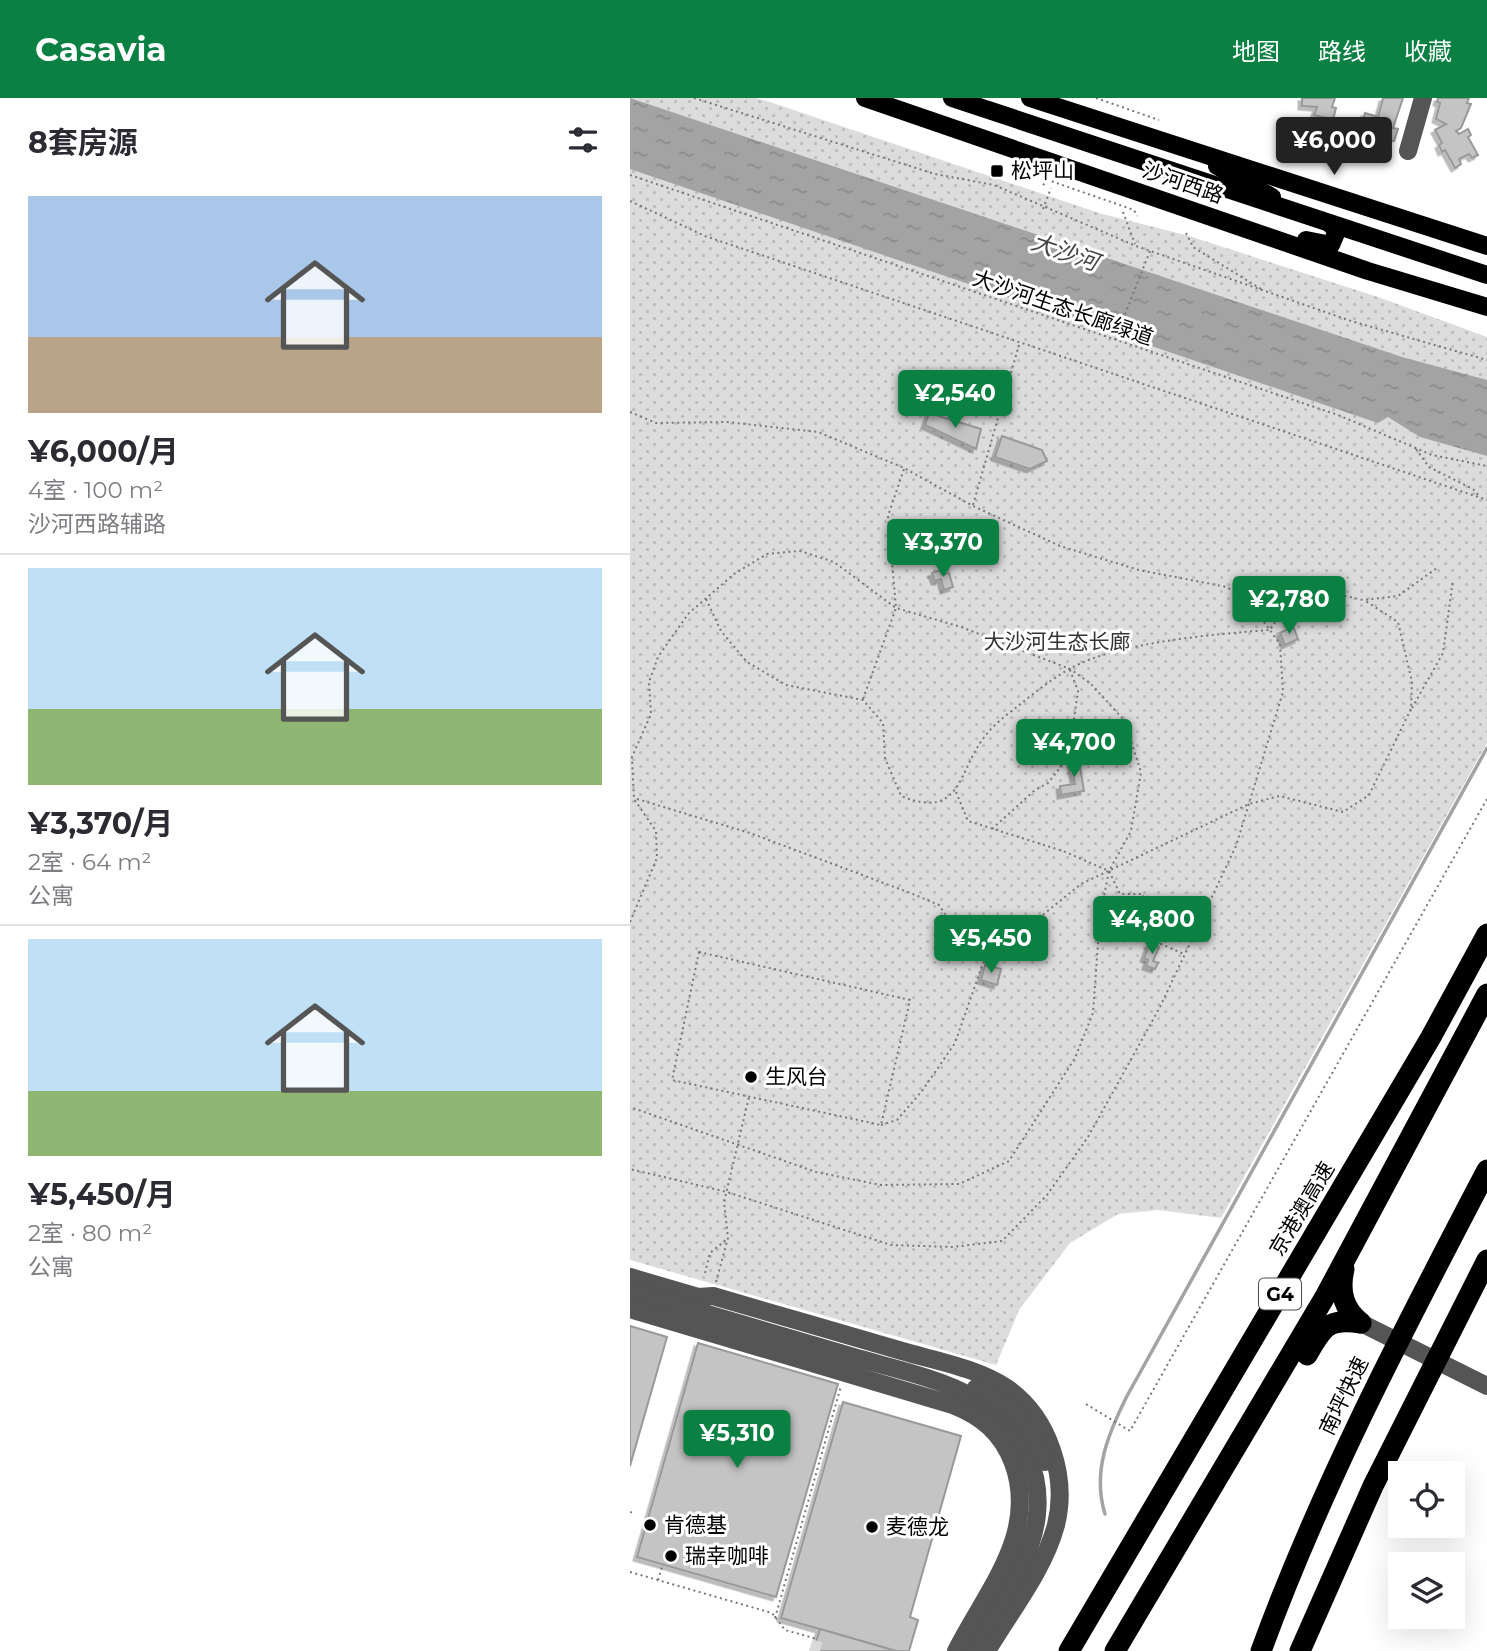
<!DOCTYPE html>
<html lang="zh">
<meta charset="utf-8">
<style>
:root{--surface:#fff;--page:#f2f2f3;--text:#2b2b33;--muted:#7c7c81;--line:#e1e1e2;--accent:#0b8043}
body{margin:0;font-family:Montserrat,"Noto Sans SC",sans-serif;background:var(--page);color:var(--text);height:100vh;display:flex;flex-direction:column;font-size:26px;white-space:nowrap}
*{box-sizing:border-box;margin:0}
p{font-size:23px;color:var(--muted)}
.icon{flex:none;width:38px;height:38px;fill:none;stroke:currentColor;stroke-width:2;stroke-linecap:round;stroke-linejoin:round}
.map{position:relative;flex:1;overflow:hidden}
.side{display:flex;flex-direction:column;background:var(--surface);width:630px}
.side>*{flex:none}
.controls{position:absolute;left:758px;top:1363px;display:grid;gap:14px}
.controls a{display:grid;place-items:center;width:77px;height:77px;border-radius:0px;background:var(--surface);box-shadow:0 7px 28px #0002;font-size:35px}
.price{position:absolute;translate:-50% -60px;padding:0 16px;border-radius:7px;background:var(--accent);color:#fff;font-size:23px;line-height:46px;filter:drop-shadow(0 2px 4px #0008)}
.price::after{content:'';position:absolute;left:50%;top:42px;width:21px;height:16px;margin-left:-10px;background:inherit;clip-path:polygon(0 0,100% 0,50% 100%)}
.price.on{background:#222;color:#fff}
ul{padding:0;list-style:none}
li{display:grid;align-content:center;gap:14px;height:371px;padding:0 28px}
li+li{border-top:2px solid var(--line)}
li span{display:grid;place-items:center;height:217px;border-radius:0px;color:#555}
li>.icon{margin-inline-start:auto}
span .icon{width:126px;height:126px;fill:#fffc;stroke-width:1}
li b{font-size:30px}
h2{display:flex;justify-content:space-between;align-items:center;height:84px;padding:0 28px;font-size:30px}
header{display:flex;align-items:center;gap:42px;box-sizing:border-box;height:98px;padding:0 35px;background:var(--accent);color:#fff}
header strong{font-size:33px}
nav{display:flex;gap:38px;margin-inline-start:auto;font-size:24px}
main{display:flex;flex:1;min-height:0}
.map>svg:first-child{display:block}
.park{fill:url(#park-dots)}
.water{fill:url(#water-ripples)}
.lines{fill:none;stroke-linecap:round;stroke-linejoin:round}
.stream{stroke:#a3a3a3;stroke-width:3.5}
.building{fill:#c4c4c4;stroke:#999;stroke-width:2;filter:url(#shadow)}
.minor-tunnel{stroke:#d9d9d9;stroke-width:18;stroke-dasharray:18 9;stroke-linecap:butt}
.path{stroke:#777;stroke-width:2;stroke-dasharray:2 3.5;stroke-linecap:butt}
.minor{stroke:#555;stroke-width:18}
.major{stroke:#000;stroke-width:18}
.highway{stroke:#000;stroke-width:21}
.poi-dot{fill:#000;stroke:#fff;stroke-width:2.5}
.labels{text-anchor:middle;stroke-width:6;stroke-linejoin:round;paint-order:stroke}
.shield{fill:#fff;stroke:#4c4c4c;stroke-width:2}
.shield-label{font-size:19px;font-weight:bold;fill:#000}
.poi-label{font-size:21px;fill:#000;stroke:#fff;text-anchor:start}
.street-label{font-size:21px;fill:#000;stroke:#fff}
.park-label{font-size:21px;fill:#333;stroke:#fff}
.water-label{font-size:23px;font-style:italic;fill:#444;stroke:#fff}
</style>
<header>
<strong>Casavia</strong>
<nav><a>地图</a><a>路线</a><a>收藏</a></nav>
</header>
<main>
<section class="side">
<h2>8套房源<svg class="icon" aria-label="filters" viewBox="0 0 24 24"><path d="M4 7h16M4 17h16"/><circle cx="9" cy="7" r="2"/><circle cx="15" cy="17" r="2"/></svg></h2>
<ul>
<li><span style="background:linear-gradient(#a9c7e8 65%,#b9a48a 0)"><svg class="icon" aria-label="home" viewBox="0 0 24 24"><path d="M3 11l9-7 9 7M6 9v11h12V9"/></svg></span><div><b>¥6,000/月</b><p>4室 · 100 m²</p><p>沙河西路辅路</p></div></li>
<li><span style="background:linear-gradient(#bfe0f5 65%,#8fb573 0)"><svg class="icon" aria-label="home" viewBox="0 0 24 24"><path d="M3 11l9-7 9 7M6 9v11h12V9"/></svg></span><div><b>¥3,370/月</b><p>2室 · 64 m²</p><p>公寓</p></div></li>
<li><span style="background:linear-gradient(#bfe0f5 70%,#8fb573 0)"><svg class="icon" aria-label="home" viewBox="0 0 24 24"><path d="M3 11l9-7 9 7M6 9v11h12V9"/></svg></span><div><b>¥5,450/月</b><p>2室 · 80 m²</p><p>公寓</p></div></li>
</ul>
</section>
<div class="map">
<svg width="857" height="1553" viewBox="0 0 857 1553">
<defs>
<pattern id="park-dots" width="8" height="8" patternUnits="userSpaceOnUse" patternTransform="scale(1.75)"><rect width="8" height="8" fill="#dcdcdc"/><path d="M2 2h.1M6 6h.1" fill="none" stroke="#bbb" stroke-width="1.8" stroke-linecap="round"/></pattern>
<pattern id="water-ripples" width="26" height="14" patternUnits="userSpaceOnUse" patternTransform="scale(1.75)"><rect width="26" height="14" fill="#a3a3a3"/><path d="M2 4q2-2 4 0t4 0M15 11q2-2 4 0t4 0" fill="none" stroke="#8b8b8b"/></pattern>
<filter id="shadow"><feDropShadow dx="-3.5" dy="3.5" stdDeviation="0" flood-color="#0004"/></filter>
</defs>
<rect width="100%" height="100%" fill="#fff"/>
<path class="park" d="M0,0H125L140,4L469,115L559,138L748,199L857,239V645L591,1120L529,1112L488,1116L440,1145L389,1212L366,1267L0,1162Z"/>
<path class="water" d="M0,0L772,259L857,282V358L790,339L758,319L748,325L0,71Z"/>
<g class="lines">
<path class="stream" d="M475,1416C462,1374 478,1336 497,1298L857,650"/>
</g>
<g class="building">
<path d="M672,0H705L702,9L706,10L703,22L684,17L687,9L672,8Z"/>
<path d="M753,0H773L763,30L768,31L764,43L746,38L748,30L743,28L742,31L733,29L732,25L735,15L748,19Z"/>
<path d="M808,0H839L837,5L841,6L831,30L826,33L829,36L838,31L841,37L838,39L848,57L842,60L839,56L829,61L831,66L825,70L815,52L812,54L809,47L812,45L805,32L816,26L806,21L810,5L807,4Z"/>
<path d="M299,315L351,331L346,351L295,327Z"/>
<path d="M372,338L412,352L417,363L400,371L365,359Z"/>
<path d="M310,472L312,477L319,475L323,489L314,492L311,481L305,483L302,475Z"/>
<path d="M663,528L668,541L655,547L650,535Z"/>
<path d="M448,657L454,693L431,697L430,688L445,686L440,659Z"/>
<path d="M520,845L529,849L523,863L528,865L525,871L516,868L518,862L514,860Z"/>
<path d="M355,867L371,871L367,887L351,882Z"/>
<path d="M0,1228L37,1239L0,1368Z"/>
<path d="M68,1245L208,1286L146,1499L7,1459Z"/>
<path d="M213,1304L331,1338L280,1519L288,1522L279,1553H266L151,1520Z"/>
<path d="M190,1531L266,1553H183Z"/>
</g>
<g class="lines">
<path class="minor-tunnel" d="M180,1550L190,1553"/>
<g class="path">
<path d="M64,0L305,76L364,87L506,148L721,223L857,262"/>
<path d="M466,0L529,22"/>
<path d="M0,77L708,317L802,357L857,368"/>
<path d="M413,87L418,82L504,112L507,118"/>
<path d="M0,103L75,138L857,402"/>
<path d="M413,111L421,90"/>
<path d="M493,114L505,146"/>
<path d="M556,135L563,149L631,191"/>
<path d="M485,242L520,153"/>
<path d="M0,314L26,325L97,324L188,334L274,370L343,408L430,448L509,472L597,489L623,509L650,546L653,594L606,748L530,909L458,1039L417,1097L372,1143L323,1149L261,1147L97,1094L0,1071"/>
<path d="M786,351L799,369L843,391L850,399"/>
<path d="M343,407L389,247"/>
<path d="M76,501L91,533L117,564L156,587L233,602L253,625L255,660L271,698C333,723 327,672 356,637C364,626 378,616 388,608C404,595 423,580 441,570C489,544 585,536 640,532L661,499L682,490L733,502L768,498L807,470"/>
<path d="M233,601L266,510L258,418L274,371"/>
<path d="M782,610L813,555L823,482"/>
<path d="M326,694L338,723L433,753L479,773L490,796H513C513,840 514,839 554,856"/>
<path d="M7,701L120,735L283,796L309,807L324,829L367,855"/>
<path d="M362,731L405,692L418,685L433,666L441,642L448,593L440,572"/>
<path d="M0,824L27,760L26,733L4,701L2,659L21,616L19,584L28,559L58,516L104,476L137,456L170,453L204,464L266,510L331,529L440,571L460,585L494,622L511,674L501,733L479,773L470,818L463,915L445,960L379,1063L329,1086L251,1087L186,1074L0,1009"/>
<path d="M69,854L280,902L251,1027L42,982Z"/>
<path d="M251,1027L267,1022L292,993L325,945L353,865L451,786L619,706L649,698L713,714L739,697L781,611L782,584L768,524L734,502"/>
<path d="M75,1175L80,1155L97,1141"/>
<path d="M86,1184L98,1140L94,1104L119,999"/>
<path d="M456,1306L500,1333L857,701"/>
<path d="M0,1414L3,1415"/>
<path d="M0,1474L142,1515L155,1532L187,1541"/>
<path d="M28,1482L33,1466"/>
<path d="M145,1520L211,1288"/>
</g>
<g class="minor">
<path d="M778,53L793,0"/>
<path d="M0,1179L68,1199L83,1198C146,1216 209,1235 272,1253C306,1263 347,1270 377,1290C419,1319 438,1379 426,1427C414,1472 380,1514 357,1553"/>
<path d="M0,1193C73,1215 146,1236 220,1258C267,1272 324,1282 363,1312C395,1337 411,1377 407,1416C403,1465 363,1512 338,1553"/>
<path d="M0,1211L323,1307C351,1318 372,1335 383,1365C409,1436 356,1493 326,1553"/>
<path d="M731,1225L857,1288"/>
<path d="M346,1290C381,1303 401,1331 415,1364"/>
</g>
<g class="major">
<path d="M235,0L738,173L857,209"/>
<path d="M322,0L857,177"/>
<path d="M400,0L857,148"/>
<path d="M587,68L642,99"/>
<path d="M676,142L701,147L707,133L699,125"/>
</g>
<g class="highway">
<path d="M714,1171C709,1193 713,1211 731,1225"/>
<path d="M677,1257C693,1229 697,1220 731,1225"/>
<path d="M439,1553L801,939L857,836"/>
<path d="M485,1553L696,1197L857,896"/>
<path d="M631,1553C692,1386 775,1229 857,1072"/>
<path d="M670,1553L743,1388L857,1162"/>
</g>
</g>
<g class="poi-dot">
<rect x="360" y="66" width="14" height="14" rx="3.5"/>
<circle cx="121" cy="979" r="7"/>
<circle cx="20" cy="1427" r="7"/>
<circle cx="242" cy="1429" r="7"/>
<circle cx="41" cy="1458" r="7"/>
</g>
<g class="labels">
<rect class="shield" x="629" y="1180.5" width="42" height="31" rx="5"/>
<g class="shield-label">
<text x="650" y="1203">G4</text>
</g>
<g class="poi-label">
<text x="381" y="80">松坪山</text>
<text x="135" y="986">生风台</text>
<text x="34" y="1434">肯德基</text>
<text x="256" y="1436">麦德龙</text>
<text x="55" y="1465">瑞幸咖啡</text>
</g>
<g class="street-label">
<text transform="translate(553 85) rotate(19)" y="7">沙河西路</text>
<text transform="translate(433 210) rotate(19)" y="7">大沙河生态长廊绿道</text>
<text transform="translate(672 1111) rotate(-59)" y="7">京港澳高速</text>
<text transform="translate(714 1298) rotate(-64)" y="7">南坪快速</text>
</g>
<g class="park-label">
<text x="427" y="551">大沙河生态长廊</text>
</g>
<g class="water-label">
<text transform="translate(435 154) rotate(19)" y="8">大沙河</text>
</g>
</g>
</svg>
<div class="controls">
<a><svg class="icon" aria-label="locate" viewBox="0 0 24 24"><circle cx="12" cy="12" r="6"/><path d="M12 2v4M12 18v4M2 12h4M18 12h4"/></svg></a>
<a><svg class="icon" aria-label="layers" viewBox="0 0 24 24"><path d="M12 4l9 5-9 5-9-5zM3 14l9 5 9-5"/></svg></a>
</div>
<b class="price on" style="left:704px;top:79px">¥6,000</b>
<b class="price" style="left:325px;top:332px">¥2,540</b>
<b class="price" style="left:313px;top:481px">¥3,370</b>
<b class="price" style="left:659px;top:538px">¥2,780</b>
<b class="price" style="left:444px;top:681px">¥4,700</b>
<b class="price" style="left:522px;top:858px">¥4,800</b>
<b class="price" style="left:361px;top:877px">¥5,450</b>
<b class="price" style="left:107px;top:1372px">¥5,310</b>
</div>
</main>
